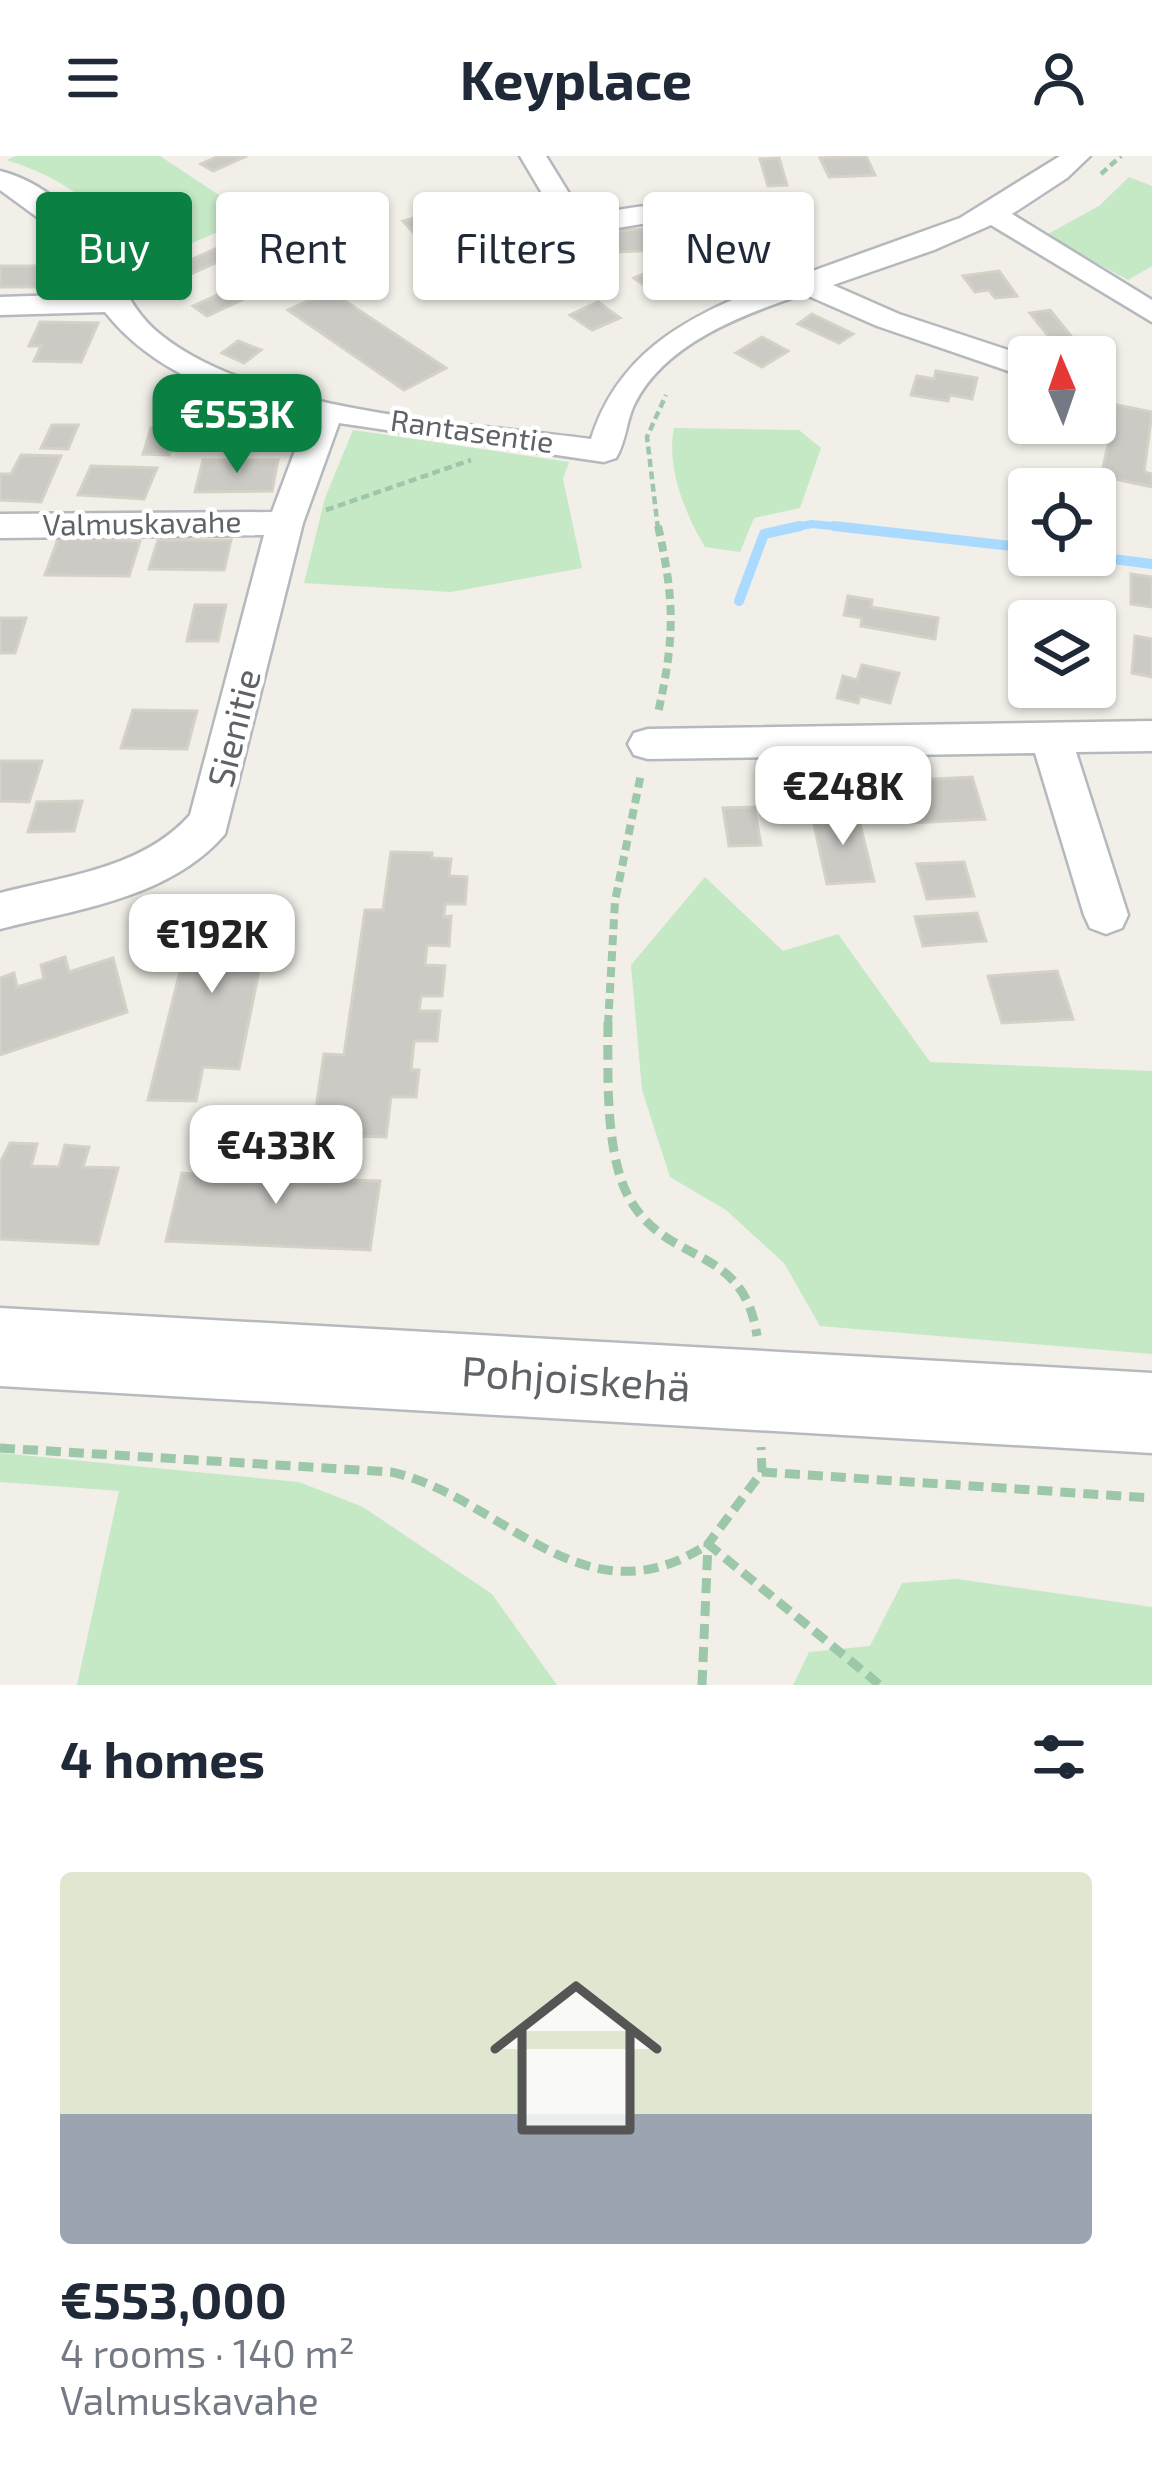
<!DOCTYPE html>
<meta charset="utf-8">
<style>
:root{--surface:#fff;--page:#f2f2f3;--text:#1f2937;--muted:#747a83;--line:#e0e1e3;--accent:#0b8043}
body{margin:0;font-family:"Exo 2",sans-serif;background:var(--page);color:var(--text);height:100vh;display:flex;flex-direction:column;font-size:45px;white-space:nowrap}
*{box-sizing:border-box;margin:0}
p{font-size:39px;color:var(--muted)}
.icon{flex:none;width:66px;height:66px;fill:none;stroke:currentColor;stroke-width:2;stroke-linecap:round;stroke-linejoin:round}
.map{position:relative;height:1529px;overflow:hidden}
.drawer{display:flex;flex-direction:column;background:var(--surface);flex:1}
.drawer>*{flex:none}
.hud{position:absolute;left:36px;top:36px;width:1080px;height:108px;display:flex;gap:24px}
.needle{width:78px;rotate:358deg}
.tools{position:absolute;left:1008px;top:180px;display:grid;gap:24px}
.tools a{display:grid;place-items:center;width:108px;height:108px;border-radius:12px;background:var(--surface);box-shadow:0 3px 9px #0004;font-size:60px}
.price{position:absolute;translate:-50% -102px;padding:0 27px;border-radius:24px;background:#fff;color:#222;font-size:39px;line-height:78px;filter:drop-shadow(0 3px 6px #0008)}
.price::after{content:'';position:absolute;left:50%;top:72px;width:36px;height:27px;margin-left:-18px;background:inherit;clip-path:polygon(0 0,100% 0,50% 100%)}
.price.active{background:var(--accent);color:#fff}
ul{padding:0;list-style:none}
li{display:grid;align-content:center;gap:24px;height:636px;padding:0 60px}
li+li{border-top:3px solid var(--line)}
li span{display:grid;place-items:center;height:372px;border-radius:12px;color:#555}
li>.icon{margin-inline-start:auto}
span .icon{width:216px;height:216px;fill:#fffc;stroke-width:1}
li b{font-size:51px}
h2{display:flex;justify-content:space-between;align-items:center;height:144px;padding:0 60px;font-size:51px}
.chip{padding:0 42px;border-radius:12px;background:var(--surface);box-shadow:0 3px 9px #0004;font-size:42px;line-height:108px}
.chip.active{background:var(--accent);color:#fff}
header{display:flex;justify-content:space-between;align-items:center;height:156px;padding:0 60px;background:var(--surface);font-size:54px;font-weight:700}
.map>svg:first-child{display:block}
.green{fill:#c5e8c5}
.lines{fill:none;stroke-linecap:round;stroke-linejoin:round}
.stream-far1{stroke:#aadaff;stroke-width:8}
.stream{stroke:#aadaff;stroke-width:10}
.building{fill:#cccac5;stroke:#d6d1c6;stroke-width:3}
.street-casing{stroke:#b5b8bc;stroke-width:5}
.secondary-casing{stroke:#b6babf;stroke-width:5}
.path-far2{stroke:#9cc7a9;stroke-width:4.5;stroke-dasharray:8 4.5;stroke-linecap:butt}
.path-far1{stroke:#9cc7a9;stroke-width:8;stroke-dasharray:10 6;stroke-linecap:butt}
.path{stroke:#9cc7a9;stroke-width:9;stroke-dasharray:15 8;stroke-linecap:butt}
.street{fill:#fff;fill-rule:evenodd}
.secondary{fill:#fff;fill-rule:evenodd}
.labels{text-anchor:middle;stroke-width:9;stroke-linejoin:round;paint-order:stroke}
.far-street-label{font-size:30px;fill:#5f6368;stroke:#fff}
.street-label{font-size:36px;fill:#5f6368;stroke:#fff}
.near-street-label{font-size:42px;fill:#5f6368;stroke:#fff}
</style>
<header><svg class="icon" aria-label="menu" viewBox="0 0 24 24"><path d="M4 6h16M4 12h16M4 18h16"/></svg>Keyplace<svg class="icon" aria-label="person" viewBox="0 0 24 24"><circle cx="12" cy="8" r="4"/><path d="M4 21q1-7 8-7t8 7"/></svg></header>
<div class="map">
<svg width="1152" height="1529" viewBox="0 0 1152 1529">
<rect width="100%" height="100%" fill="#f1efe8"/>
<g class="green">
<path d="M15,0H160L252,61L137,111C104,52 71,25 7,4Z"/>
<path d="M1129,21L1152,30V110L1128,124L1046,79L1099,50Z"/>
<path d="M674,272L799,274L821,292L800,352L754,362L740,396L705,391C685,358 666,311 674,272Z"/>
<path d="M353,274L569,306L563,323L582,412L451,436L304,427L325,342Z"/>
<path d="M705,721L783,795L838,778L930,906L1152,915V1198L820,1170L784,1107L726,1054L670,1021L642,934L631,809Z"/>
<path d="M0,1297L299,1326L363,1351L492,1438L557,1529H77L119,1335L0,1326Z"/>
<path d="M957,1423L1152,1451V1529H793L809,1496L870,1490L902,1427Z"/>
</g>
<g class="lines">
<path class="stream-far1" d="M786,373L812,368L861,373"/>
<g class="stream">
<path d="M834,370L1029,392"/>
<path d="M1082,399L1152,408"/>
<path d="M739,445L764,378L800,370"/>
</g>
</g>
<g class="building">
<path d="M219,0H247L213,15L201,8Z"/>
<path d="M866,0L875,19L829,21L820,2Z"/>
<path d="M779,2L787,29L768,30L760,3Z"/>
<path d="M422,60L443,82L424,88L403,65Z"/>
<path d="M290,63L315,80L298,88L273,70Z"/>
<path d="M683,71L689,87L653,90L654,94L619,96L613,75Z"/>
<path d="M247,79L260,87L166,129L154,120Z"/>
<path d="M500,86L512,103L468,112L457,96Z"/>
<path d="M288,107L302,116L207,160L193,150Z"/>
<path d="M0,110H52L43,131H0Z"/>
<path d="M653,114L680,134L661,141L634,122Z"/>
<path d="M569,115L584,125L551,140L535,130Z"/>
<path d="M999,115L1017,140L995,142L989,134L975,136L963,120Z"/>
<path d="M330,135L446,212L404,234L288,154Z"/>
<path d="M598,146L620,162L592,174L570,159Z"/>
<path d="M1050,154L1088,201H1065L1030,157Z"/>
<path d="M812,158L853,178L839,187L798,168Z"/>
<path d="M40,166L98,167L81,206L34,205L41,190H29Z"/>
<path d="M762,181L788,195L762,211L736,197Z"/>
<path d="M238,185L261,194L244,207L222,197Z"/>
<path d="M936,215L977,222L972,243L950,239L948,245L911,239L917,220L934,223Z"/>
<path d="M1117,249L1152,256L1144,316L1152,318V331L1101,320Z"/>
<path d="M200,254L226,255L218,280L192,279Z"/>
<path d="M1029,267H1066L1063,285L1027,279Z"/>
<path d="M52,269H78L68,293L41,292Z"/>
<path d="M151,272H178L169,299L143,298Z"/>
<path d="M21,299L61,300L41,346L0,344V318H11Z"/>
<path d="M203,304H278L272,335L195,336Z"/>
<path d="M91,310L157,312L144,343L78,339Z"/>
<path d="M58,383L140,385L129,420L45,419Z"/>
<path d="M158,384H231L224,414L149,413Z"/>
<path d="M1131,418L1152,421V451L1131,448Z"/>
<path d="M848,440L872,444L871,451L938,462L935,483L861,470L862,462L844,459Z"/>
<path d="M195,449H226L218,485H187Z"/>
<path d="M0,462H26L15,497H0Z"/>
<path d="M1135,480L1152,483V521L1132,517Z"/>
<path d="M1029,485V531H1054L1053,539L1012,530L1019,486Z"/>
<path d="M862,509L899,517L890,547L860,540L858,547L837,542L843,520L857,524Z"/>
<path d="M133,554L197,555L187,593L121,592Z"/>
<path d="M0,605H42L29,646L0,645Z"/>
<path d="M972,621L985,663L910,667L899,625Z"/>
<path d="M82,645L74,675L28,676L37,646Z"/>
<path d="M754,651L761,689L729,690L723,652Z"/>
<path d="M857,656L874,725L827,728L812,659Z"/>
<path d="M391,696L432,697V702L451,703L449,720L467,721L465,748H445L444,761L451,760L449,790L427,789L425,809L445,810L442,840H421L419,855H440L437,885H414L411,914H419L416,941H391L386,981L312,979L324,898L344,899L365,754H383Z"/>
<path d="M964,706L974,740L927,743L917,708Z"/>
<path d="M198,743L273,746L239,913L203,911L196,945L148,944Z"/>
<path d="M977,757L986,785L923,790L915,761Z"/>
<path d="M65,801L69,816L113,802L127,856L0,899V822L14,817L17,831L44,823L41,809Z"/>
<path d="M1057,815L1073,863L1002,867L988,820Z"/>
<path d="M10,987L37,988L31,1010L59,1011L65,989L89,991L83,1011L118,1012L98,1088L0,1083V1007Z"/>
<path d="M222,997L247,998L243,1019L268,1020L272,999L297,1000L293,1021L322,1023L325,1002L351,1003L348,1024L380,1025L370,1094L166,1085L182,1017L217,1019Z"/>
</g>
<g class="lines">
<defs>
<g id="street">
<path d="M520,0H546L583,60C640,50 691,39 748,56L782,126L960,62L1060,0H1090L1067,22L1012,58L1152,144V166L991,69L934,94L833,129L899,158L1029,201V222L877,170L804,138C744,158 664,187 634,249C626,266 626,286 616,302L604,306L339,267L303,367L225,678C170,742 78,753 0,773V737C66,720 143,712 190,659L264,379L0,382V358L272,356L308,260C232,244 155,219 105,156L0,159V141L94,138L63,80L0,34V15C42,25 83,61 105,98C124,129 131,155 161,179C260,258 467,267 591,283C617,201 680,164 756,134L726,67L678,62L575,79L565,76Z"/>
<path d="M1152,565V595L1076,596L1128,759L1122,772L1106,778L1090,772L1084,759L1035,597L648,603L634,599L628,588L634,577L648,573Z"/>
</g>
<path id="secondary" d="M0,1152L1152,1217V1297L0,1230Z"/>
</defs>
<use href="#street" class="street-casing"/>
<use href="#secondary" class="secondary-casing"/>
<g class="path-far2">
<path d="M1101,18L1121,0"/>
<path d="M326,354L471,304"/>
<path d="M658,373L647,281L666,239"/>
</g>
<g class="path-far1">
<path d="M658,370C675,446 675,481 658,557"/>
<path d="M608,869L615,745L641,618"/>
</g>
<g class="path">
<path d="M608,866C608,918 604,1007 634,1050C673,1109 744,1090 757,1180"/>
<path d="M0,1292L391,1316C504,1341 583,1471 708,1388L880,1529"/>
<path d="M762,1316L1152,1342"/>
<path d="M702,1529L708,1388L762,1316L761,1291"/>
</g>
<use href="#street" class="street"/>
<use href="#secondary" class="secondary"/>
</g>
<g class="labels">
<g class="far-street-label">
<text transform="translate(472 276) rotate(8)" y="10">Rantasentie</text>
<text transform="translate(142 368) rotate(-1)" y="10">Valmuskavahe</text>
</g>
<g class="street-label">
<text transform="translate(234 572) rotate(-76)" y="13">Sienitie</text>
</g>
<g class="near-street-label">
<text transform="translate(576 1223) rotate(4)" y="15">Pohjoiskehä</text>
</g>
</g>
</svg>
<div class="tools">
<a><svg class="needle" viewBox="-14 -14 28 28"><path d="M0-13l5 13h-10z" fill="#e53935"/><path d="M0 13l5-13h-10z" fill="#747a83"/></svg></a>
<a><svg class="icon" aria-label="locate" viewBox="0 0 24 24"><circle cx="12" cy="12" r="6"/><path d="M12 2v4M12 18v4M2 12h4M18 12h4"/></svg></a>
<a><svg class="icon" aria-label="layers" viewBox="0 0 24 24"><path d="M12 4l9 5-9 5-9-5zM3 14l9 5 9-5"/></svg></a>
</div>
<b class="price active" style="left:237px;top:320px">€553K</b>
<b class="price" style="left:843px;top:692px">€248K</b>
<b class="price" style="left:212px;top:840px">€192K</b>
<b class="price" style="left:276px;top:1051px">€433K</b>
<div class="hud">
<a class="chip active">Buy</a>
<a class="chip">Rent</a>
<a class="chip">Filters</a>
<a class="chip">New</a>
</div>
</div>
<section class="drawer">
<h2>4 homes<svg class="icon" aria-label="filters" viewBox="0 0 24 24"><path d="M4 7h16M4 17h16"/><circle cx="9" cy="7" r="2"/><circle cx="15" cy="17" r="2"/></svg></h2>
<ul>
<li><span style="background:linear-gradient(#dfe7d0 65%,#9aa5b1 0)"><svg class="icon" aria-label="home" viewBox="0 0 24 24"><path d="M3 11l9-7 9 7M6 9v11h12V9"/></svg></span><div><b>€553,000</b><p>4 rooms · 140 m²</p><p>Valmuskavahe</p></div></li>
</ul>
</section>
